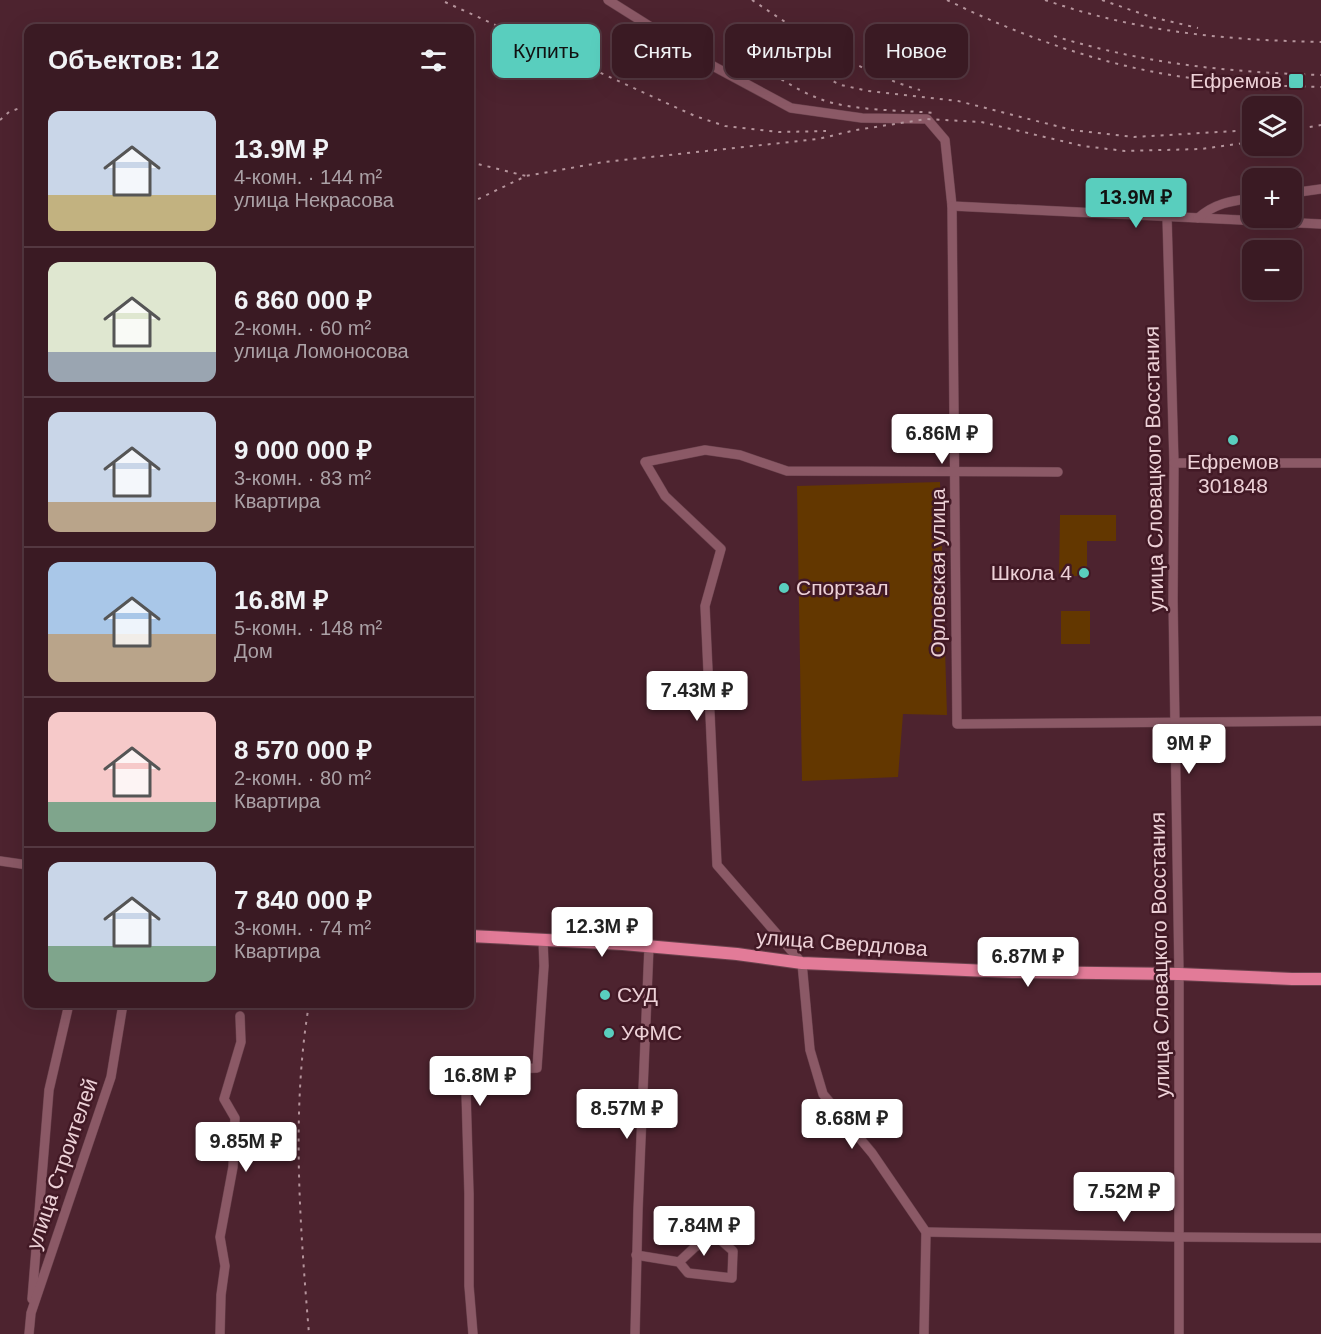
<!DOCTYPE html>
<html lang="ru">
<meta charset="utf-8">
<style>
:root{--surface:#3a1a23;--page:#41232b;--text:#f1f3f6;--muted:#aba1a6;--line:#543841;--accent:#59cebe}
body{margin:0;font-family:Arial,sans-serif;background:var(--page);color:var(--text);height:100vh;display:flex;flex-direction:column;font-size:22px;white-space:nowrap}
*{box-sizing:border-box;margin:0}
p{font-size:20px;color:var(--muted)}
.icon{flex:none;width:33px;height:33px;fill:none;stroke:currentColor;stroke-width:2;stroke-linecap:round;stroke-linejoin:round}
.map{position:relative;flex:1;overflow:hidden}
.side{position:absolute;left:24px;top:24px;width:450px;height:984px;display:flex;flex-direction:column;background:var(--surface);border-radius:12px;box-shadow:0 6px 24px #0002,0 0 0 2px var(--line)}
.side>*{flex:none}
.banner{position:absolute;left:492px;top:24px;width:570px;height:54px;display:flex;gap:12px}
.buttons{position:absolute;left:1242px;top:96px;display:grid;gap:12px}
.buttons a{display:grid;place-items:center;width:60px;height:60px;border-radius:12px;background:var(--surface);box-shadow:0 6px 24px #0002,0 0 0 2px var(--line);font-size:30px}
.price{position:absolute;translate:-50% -51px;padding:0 14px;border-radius:6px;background:#fff;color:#222;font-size:20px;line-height:39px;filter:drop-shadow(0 2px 3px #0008)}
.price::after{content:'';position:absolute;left:50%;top:36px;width:18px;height:14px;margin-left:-9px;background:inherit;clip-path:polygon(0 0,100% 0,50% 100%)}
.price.active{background:var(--accent);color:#111}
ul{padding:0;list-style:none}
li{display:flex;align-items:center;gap:18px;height:150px;padding:0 24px}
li+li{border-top:2px solid var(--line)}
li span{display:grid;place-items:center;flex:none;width:168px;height:120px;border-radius:12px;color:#555}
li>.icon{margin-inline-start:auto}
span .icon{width:72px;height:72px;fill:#fffc;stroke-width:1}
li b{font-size:26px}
h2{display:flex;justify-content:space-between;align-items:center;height:72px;padding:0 24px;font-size:26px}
.tag{padding:0 21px;border-radius:12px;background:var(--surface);box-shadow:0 6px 24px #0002,0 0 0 2px var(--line);font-size:21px;line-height:54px}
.tag.active{background:var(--accent);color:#111}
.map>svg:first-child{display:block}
.green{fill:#633700}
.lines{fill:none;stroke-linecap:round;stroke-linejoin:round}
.minor-casing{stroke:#6a424d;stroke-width:10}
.major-casing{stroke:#6a424d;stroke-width:14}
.minor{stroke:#8b5966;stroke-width:9}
.major{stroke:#e27b98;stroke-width:12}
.rail{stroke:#b5949c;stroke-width:2;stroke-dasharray:3 6;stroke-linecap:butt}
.poi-dot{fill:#59cebe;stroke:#421925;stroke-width:2}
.labels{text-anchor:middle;stroke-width:5;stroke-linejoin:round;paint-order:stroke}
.poi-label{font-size:21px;fill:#edd1d7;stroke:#421925;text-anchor:start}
.street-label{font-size:21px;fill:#edd1d7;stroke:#421925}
</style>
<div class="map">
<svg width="1321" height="1334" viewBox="0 0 1321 1334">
<rect width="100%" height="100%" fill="#4d232f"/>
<g class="green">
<path d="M940,482L947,715L903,714L898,777L802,781L797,486Z"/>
<path d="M1060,515H1116V541H1087V576H1059Z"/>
<rect x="1061" y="611" width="29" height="33"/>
</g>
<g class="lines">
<defs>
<g id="minor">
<path d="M608,0L713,66L791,108L862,118L927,119L945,140L952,206L957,724L1321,721"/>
<path d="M1292,193L1321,189"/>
<path d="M952,206L1321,224"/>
<path d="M1167,217L1174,463L1173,600L1179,974V1334"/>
<path d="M1198,218C1215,203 1231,201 1252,198"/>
<path d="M1174,463H1321"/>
<path d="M0,861L28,865"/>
<path d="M926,1232L1179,1237L1321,1238"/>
<path d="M636,1255L679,1262L695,1247L716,1236L733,1251L732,1278L688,1273L679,1262"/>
<path d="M32,1299L49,1090L69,1004"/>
<path d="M29,1334L31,1313L111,1077L123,1004"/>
<path d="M220,1334L221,1295L225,1266L220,1237L233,1167L235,1118L224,1099L241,1042L240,1016"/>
<path d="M473,1334L469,1286V1194L466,1092L470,1078C492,1069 514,1069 537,1068L544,966L543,939"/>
<path d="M635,1334L638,1210L649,947"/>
<path d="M924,1334L926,1232L872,1153L823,1094L810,1050L802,963L717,865L705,606L721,549L665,496L645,462L705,450L740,455L787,471L1058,472"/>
</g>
<path id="major" d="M470,936L623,944L737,954L802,963L1012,972L1179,974L1292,979H1321"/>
</defs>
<use href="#minor" class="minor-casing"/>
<use href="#major" class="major-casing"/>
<use href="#minor" class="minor"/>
<use href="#major" class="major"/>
<g class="rail">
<path d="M752,0C805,35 859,73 920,90"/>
<path d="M947,0C1027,39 1110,68 1198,79C1239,85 1280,86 1321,87"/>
<path d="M1045,0C1138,32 1224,40 1321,42"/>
<path d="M1102,0L1151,17L1198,28"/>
<path d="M445,2L695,116L725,126L779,132L826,131"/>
<path d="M1054,36C1146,64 1226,72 1321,75"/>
<path d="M763,42L816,73L841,85L868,91L958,101L1072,130L1134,137L1252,130"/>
<path d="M751,60C773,74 796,90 820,99C852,111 900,110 935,113"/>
<path d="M0,120L9,112L28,105"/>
<path d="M1292,130L1321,125"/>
<path d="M470,162L526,176"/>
<path d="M470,203L526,176L604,162L818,139L856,130L927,119L981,122L1083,146L1125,151L1201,149L1252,142"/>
<path d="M309,1004C291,1112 300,1225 309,1334"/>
</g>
</g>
<g class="poi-dot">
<rect x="1288" y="73" width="16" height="16" rx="3"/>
<circle cx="1233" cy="440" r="6"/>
<circle cx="1084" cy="573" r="6"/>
<circle cx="784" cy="588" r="6"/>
<circle cx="605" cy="995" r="6"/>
<circle cx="609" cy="1033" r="6"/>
</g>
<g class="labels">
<g class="poi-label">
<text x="1282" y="88" text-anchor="end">Ефремов</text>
<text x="1233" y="469" text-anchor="middle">Ефремов<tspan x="1233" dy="24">301848</tspan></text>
<text x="1072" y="580" text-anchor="end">Школа 4</text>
<text x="796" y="595">Спортзал</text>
<text x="617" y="1002">СУД</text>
<text x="621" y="1040">УФМС</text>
</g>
<g class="street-label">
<text transform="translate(1154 469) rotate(-91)" y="7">улица Словацкого Восстания</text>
<text transform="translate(938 573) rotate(-90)" y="7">Орловская улица</text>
<text transform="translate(842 943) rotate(4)" y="7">улица Свердлова</text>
<text transform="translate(1160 955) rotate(-91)" y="7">улица Словацкого Восстания</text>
<text transform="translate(62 1164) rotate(-71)" y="7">улица Строителей</text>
</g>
</g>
</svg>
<div class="buttons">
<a><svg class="icon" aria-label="layers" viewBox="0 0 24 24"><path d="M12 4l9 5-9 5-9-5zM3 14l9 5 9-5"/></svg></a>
<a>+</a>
<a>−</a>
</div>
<b class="price active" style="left:1136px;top:229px">13.9M ₽</b>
<b class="price" style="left:942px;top:465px">6.86M ₽</b>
<b class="price" style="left:697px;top:722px">7.43M ₽</b>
<b class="price" style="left:1189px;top:775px">9M ₽</b>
<b class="price" style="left:602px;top:958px">12.3M ₽</b>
<b class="price" style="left:1028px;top:988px">6.87M ₽</b>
<b class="price" style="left:480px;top:1107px">16.8M ₽</b>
<b class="price" style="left:627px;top:1140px">8.57M ₽</b>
<b class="price" style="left:852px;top:1150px">8.68M ₽</b>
<b class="price" style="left:246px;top:1173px">9.85M ₽</b>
<b class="price" style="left:1124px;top:1223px">7.52M ₽</b>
<b class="price" style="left:704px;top:1257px">7.84M ₽</b>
<div class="banner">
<a class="tag active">Купить</a>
<a class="tag">Снять</a>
<a class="tag">Фильтры</a>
<a class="tag">Новое</a>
</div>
<section class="side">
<h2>Объектов: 12<svg class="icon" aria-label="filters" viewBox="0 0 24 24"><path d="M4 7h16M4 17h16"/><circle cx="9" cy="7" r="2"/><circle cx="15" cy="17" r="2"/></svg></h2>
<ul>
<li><span style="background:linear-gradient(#c9d6e8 70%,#c2b280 0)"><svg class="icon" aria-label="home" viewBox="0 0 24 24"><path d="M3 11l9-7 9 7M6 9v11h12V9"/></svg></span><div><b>13.9M ₽</b><p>4-комн. · 144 m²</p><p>улица Некрасова</p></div></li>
<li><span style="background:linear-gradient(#dfe7d0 75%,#9aa5b1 0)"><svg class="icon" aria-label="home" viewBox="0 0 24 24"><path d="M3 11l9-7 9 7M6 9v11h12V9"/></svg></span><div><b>6 860 000 ₽</b><p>2-комн. · 60 m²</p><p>улица Ломоносова</p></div></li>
<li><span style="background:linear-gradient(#c9d6e8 75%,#b9a48a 0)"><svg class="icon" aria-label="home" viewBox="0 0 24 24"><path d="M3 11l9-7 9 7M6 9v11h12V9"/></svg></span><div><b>9 000 000 ₽</b><p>3-комн. · 83 m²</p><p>Квартира</p></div></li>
<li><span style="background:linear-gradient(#a9c7e8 60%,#b9a48a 0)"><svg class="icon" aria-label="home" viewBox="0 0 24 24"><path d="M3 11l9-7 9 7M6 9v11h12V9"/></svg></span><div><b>16.8M ₽</b><p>5-комн. · 148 m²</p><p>Дом</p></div></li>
<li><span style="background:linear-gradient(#f6c9c9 75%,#7fa58c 0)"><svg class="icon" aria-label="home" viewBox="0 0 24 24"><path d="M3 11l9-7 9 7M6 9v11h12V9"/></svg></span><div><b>8 570 000 ₽</b><p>2-комн. · 80 m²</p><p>Квартира</p></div></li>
<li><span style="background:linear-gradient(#c9d6e8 70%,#7fa58c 0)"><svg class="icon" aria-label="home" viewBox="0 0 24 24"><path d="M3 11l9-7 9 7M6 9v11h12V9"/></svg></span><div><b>7 840 000 ₽</b><p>3-комн. · 74 m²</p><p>Квартира</p></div></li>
</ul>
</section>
</div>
